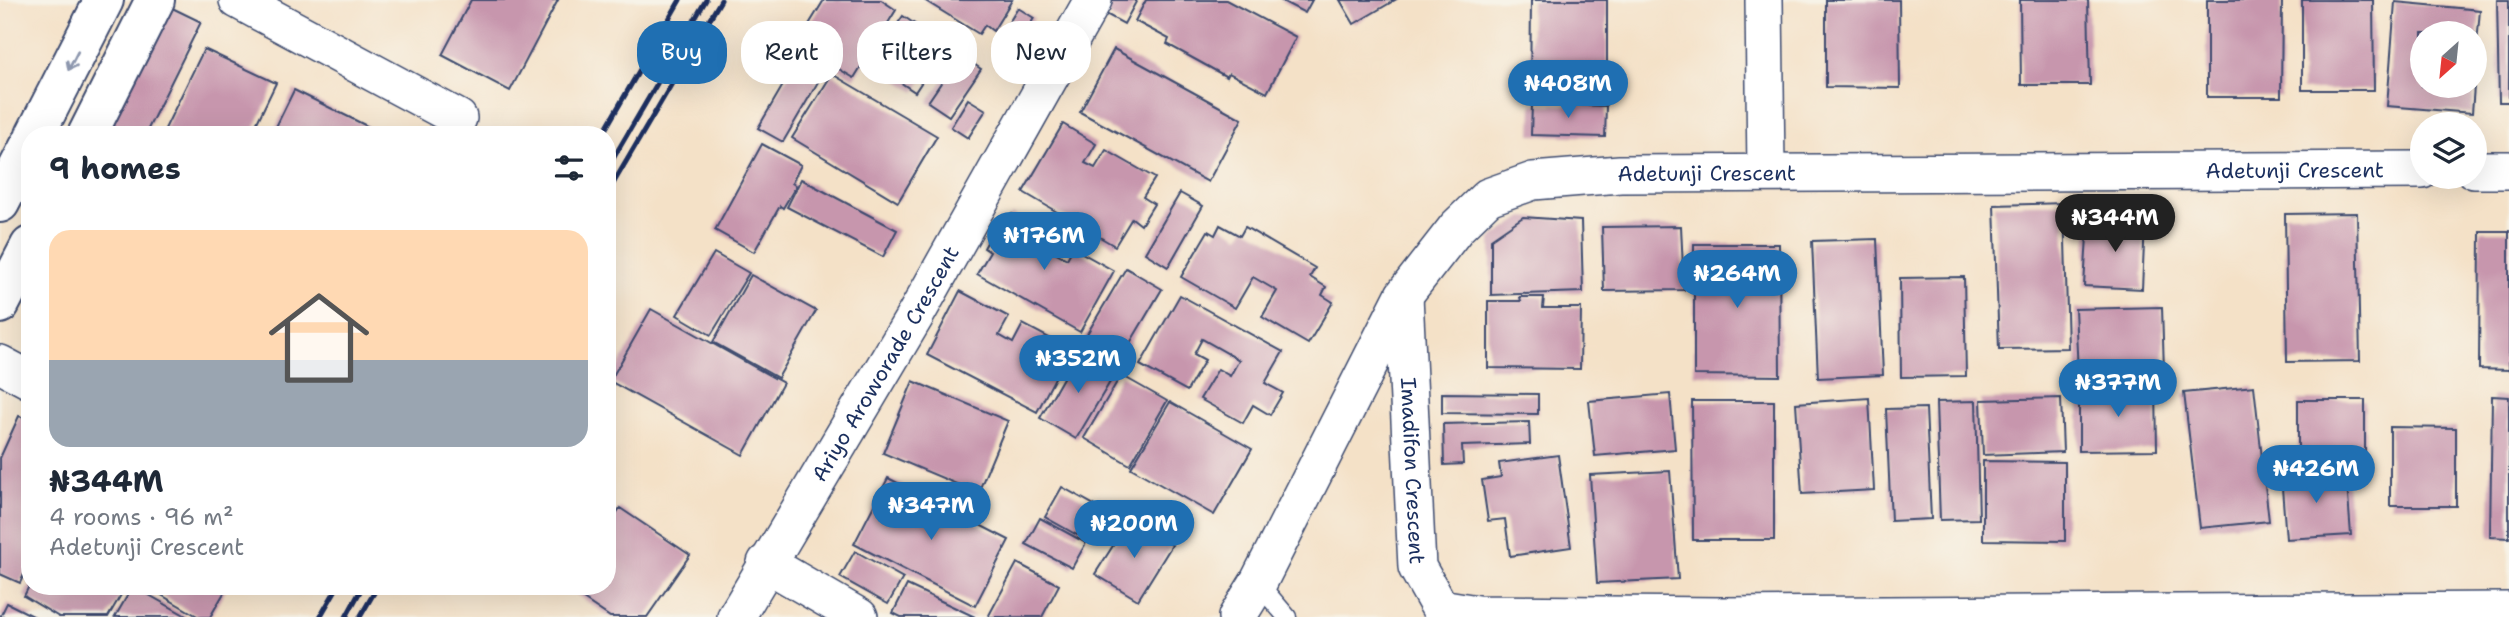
<!DOCTYPE html>
<meta charset="utf-8">
<style>
:root{--surface:#fff;--page:#f2f2f3;--text:#1f2937;--muted:#747a83;--accent:#1f6fb2}
body{margin:0;font-family:"Shantell Sans",sans-serif;background:var(--page);color:var(--text);height:100vh;display:flex;flex-direction:column;font-size:26px;white-space:nowrap}
*{box-sizing:border-box;margin:0}
p{font-size:23px;color:var(--muted)}
.icon{flex:none;width:38px;height:38px;fill:none;stroke:currentColor;stroke-width:2;stroke-linecap:round;stroke-linejoin:round}
.map{position:relative;flex:1;overflow:hidden}
.side{position:absolute;left:21px;top:126px;width:595px;height:469px;display:flex;flex-direction:column;background:var(--surface);border-radius:28px;box-shadow:0 7px 28px #0002}
.side>*{flex:none}
.hud{position:absolute;left:637px;top:21px;width:665px;height:63px;display:flex;gap:14px}
.needle{width:46px;rotate:207deg}
.controls{position:absolute;left:2410px;top:21px;display:grid;gap:14px}
.controls a{display:grid;place-items:center;width:77px;height:77px;border-radius:50%;background:var(--surface);box-shadow:0 7px 28px #0002;font-size:35px}
.price{position:absolute;translate:-50% -60px;padding:0 16px;border-radius:24px;background:var(--accent);color:#fff;font-size:23px;line-height:46px;filter:drop-shadow(0 2px 4px #0008)}
.price::after{content:'';position:absolute;left:50%;top:42px;width:21px;height:16px;margin-left:-10px;background:inherit;clip-path:polygon(0 0,100% 0,50% 100%)}
.price.selected{background:#222;color:#fff}
ul{padding:0;list-style:none}
li{display:grid;align-content:center;gap:14px;height:371px;padding:0 28px}
li span{display:grid;place-items:center;height:217px;border-radius:21px;color:#555}
li>.icon{margin-inline-start:auto}
span .icon{width:126px;height:126px;fill:#fffc;stroke-width:1}
li b{font-size:30px}
h2{display:flex;justify-content:space-between;align-items:center;height:84px;padding:0 28px;font-size:30px}
.chip{padding:0 24px;border-radius:28px;background:var(--surface);box-shadow:0 7px 28px #0002;font-size:24px;line-height:63px}
.chip.selected{background:var(--accent);color:#fff}
.map>svg:first-child{display:block}
.building{fill:#c796ad}
.lines{fill:none;stroke-linecap:round;stroke-linejoin:round}
.service-casing{stroke:#3c4a6e;stroke-width:21}
.minor-casing{stroke:#3c4a6e;stroke-width:40}
.secondary-casing{stroke:#3c4a6e;stroke-width:42}
.service{stroke:#fff;stroke-width:18}
.minor{stroke:#fff;stroke-width:37}
.secondary{stroke:#fff;stroke-width:38}
.rail{stroke:#1b2f5e;stroke-width:5}
.oneway{stroke:#8d97ae}
.labels{text-anchor:middle;stroke-width:5;stroke-linejoin:round;paint-order:stroke}
.street-label{font-size:21px;fill:#1b2f5e;stroke:#f7f3e8}
</style>
<div class="map">
<svg width="2509" height="617" viewBox="0 0 2509 617">
<rect width="100%" height="100%" fill="#f7f3e8"/>
<filter id="ink" filterUnits="userSpaceOnUse"><feTurbulence type="fractalNoise" baseFrequency=".0143" numOctaves="2"/><feDisplacementMap in="SourceGraphic" scale="14" xChannelSelector="R" yChannelSelector="G"/><feConvolveMatrix kernelMatrix="1 2 1 2 8 2 1 2 1" color-interpolation-filters="sRGB"/></filter>
<filter id="wash" filterUnits="userSpaceOnUse"><feTurbulence type="fractalNoise" baseFrequency=".00686" numOctaves="4" result="noise"/><feDisplacementMap in="SourceGraphic" scale="28" xChannelSelector="R" yChannelSelector="G"/><feGaussianBlur stdDeviation="1.57" result="paint"/><feColorMatrix in="noise" values="0 0 0 0 0 0 0 0 0 0 0 0 0 0 0 0 0 1.4 0 .05"/><feComposite in="paint" operator="in"/></filter>
<g filter="url(#wash)">
<rect width="100%" height="100%" fill="#f4e1c7"/>
<g id="blocks">
<g class="building">
<path d="M471,0H558L510,91L442,55Z"/>
<path d="M824,0H881L896,10L854,78L797,44Z"/>
<path d="M924,0H1012L993,31L985,25L979,34Z"/>
<path d="M1111,0H1137L1124,24L1104,13Z"/>
<path d="M1146,0H1226L1296,37L1267,93L1229,73L1227,77L1167,44L1169,39L1135,21Z"/>
<path d="M1280,0H1312L1305,13Z"/>
<path d="M1340,0H1395L1354,24Z"/>
<path d="M1531,0H1607V98L1530,97Z"/>
<path d="M1826,0H1899L1900,88L1826,87Z"/>
<path d="M2020,0H2088L2090,85H2021Z"/>
<path d="M2207,0H2282L2281,97H2207Z"/>
<path d="M2302,0H2373L2374,90H2302Z"/>
<path d="M2497,0H2509V102H2499Z"/>
<path d="M2395,2L2480,10L2476,55L2474,33H2422V86H2474L2472,113L2387,106Z"/>
<path d="M166,5L201,22L145,135H102Z"/>
<path d="M1018,8L1034,18L1017,47L1000,37Z"/>
<path d="M903,16L981,69L949,116L928,102L949,71L935,62L915,92L871,63Z"/>
<path d="M204,49L276,83L251,135H162Z"/>
<path d="M1114,49L1242,119L1208,182L1080,112Z"/>
<path d="M793,68L818,82L783,142L758,128Z"/>
<path d="M832,74L937,136L898,202L792,138Z"/>
<path d="M294,90L385,135H272Z"/>
<path d="M968,99L986,110L968,138L951,127Z"/>
<path d="M1532,104L1606,106L1605,137L1531,135Z"/>
<path d="M1063,124L1096,144L1085,163L1095,168L1106,150L1155,178L1143,197L1154,204L1141,225L1132,218L1115,246L1023,192Z"/>
<path d="M762,144L801,165L792,183L796,186L783,208L780,206L754,252L715,230Z"/>
<path d="M801,179L897,230L883,257L787,207Z"/>
<path d="M1180,193L1203,206L1168,267L1145,253Z"/>
<path d="M2064,203L2068,348L1999,349L1994,205Z"/>
<path d="M2357,213L2360,361L2287,362L2285,214Z"/>
<path d="M1012,214L1059,240L1053,251L1067,259L1073,248L1114,271L1080,332L977,274L990,252L984,248L1000,219L1006,223Z"/>
<path d="M1523,217L1581,221L1583,292L1491,295V239Z"/>
<path d="M2088,219L2145,222L2142,289L2084,286Z"/>
<path d="M1220,225L1240,236L1245,227L1315,268L1310,277L1326,287L1322,295L1333,302L1308,344L1262,317L1277,291L1253,277L1235,308L1181,277L1208,231L1215,235Z"/>
<path d="M1681,226L1684,290L1604,291L1602,227Z"/>
<path d="M2480,231H2509V370L2479,369Z"/>
<path d="M1877,239L1883,375L1818,378L1812,241Z"/>
<path d="M1694,244H1779L1780,376L1694,375Z"/>
<path d="M714,253L749,273L711,335L677,315Z"/>
<path d="M1126,268L1162,289L1120,360L1084,339Z"/>
<path d="M751,275L816,311L778,378L713,342Z"/>
<path d="M1964,277L1966,376L1901,377L1900,278Z"/>
<path d="M960,291L1009,317L999,335L1013,343L1023,324L1070,349L1037,412L927,355Z"/>
<path d="M1180,295L1283,352L1265,383L1283,393L1270,415L1253,405L1243,423L1200,399L1218,369L1230,376L1239,360L1202,339L1194,354L1205,360L1187,391L1140,365Z"/>
<path d="M1520,297H1544L1543,308H1581L1580,369L1488,368V301H1521Z"/>
<path d="M2162,307L2164,371L2078,373L2075,309Z"/>
<path d="M651,309L783,383L743,455L610,381Z"/>
<path d="M1079,350L1116,372L1076,439L1040,418Z"/>
<path d="M1121,375L1167,401L1130,465L1084,438Z"/>
<path d="M913,381L1008,421L978,493L883,453Z"/>
<path d="M2254,386L2269,521L2200,528L2184,393Z"/>
<path d="M2156,387L2157,450L2079,451V388Z"/>
<path d="M1442,393L1538,394V414L1442,413Z"/>
<path d="M1670,394L1675,449L1595,456L1589,401Z"/>
<path d="M2492,396L2509,397V538L2490,537Z"/>
<path d="M1869,398L1874,490L1802,494L1796,403Z"/>
<path d="M2061,398L2063,452L1983,455L1981,400Z"/>
<rect x="2298" y="400" width="67" height="60"/>
<path d="M1692,401H1774V540H1693Z"/>
<path d="M1976,401L1979,519L1940,520L1936,402Z"/>
<path d="M1170,402L1252,449L1214,515L1131,468Z"/>
<path d="M1926,408L1931,519L1891,521L1886,409Z"/>
<path d="M19,416L30,420V562L20,583L0,574V458Z"/>
<path d="M1529,422L1530,444L1462,446L1463,464L1444,465L1443,424Z"/>
<path d="M2390,427L2456,428V506H2390Z"/>
<path d="M1558,455L1571,547L1510,556L1505,519L1488,521L1482,480L1501,477L1499,463Z"/>
<path d="M1983,461L2065,462V541L1983,540Z"/>
<path d="M2346,470L2351,535L2286,539L2281,475Z"/>
<path d="M1670,471L1678,579L1597,583L1590,475Z"/>
<path d="M888,478L1009,540L975,606L854,544Z"/>
<path d="M1062,487L1094,505L1077,535L1045,517Z"/>
<path d="M620,508L690,555L647,617H610L564,586H607V527Z"/>
<path d="M1040,518L1086,543L1072,568L1026,544Z"/>
<path d="M1130,519L1172,545L1138,600L1095,574Z"/>
<path d="M855,551L903,578L888,604L840,577Z"/>
<path d="M1017,563L1059,585L1042,617H988Z"/>
<path d="M907,585L975,617H901L893,613Z"/>
<path d="M29,586H121L125,588L108,617H59L24,596Z"/>
<path d="M133,586L188,617H115Z"/>
<path d="M146,586H228L210,617H199Z"/>
<path d="M7,603L35,617H0Z"/>
</g>
</g>
</g>
<g filter="url(#ink)">
<use href="#blocks" fill-opacity="0" stroke="#3c4a6e" stroke-width="2"/>
<g class="lines">
<defs>
<path id="service" d="M1258,583L1287,617"/>
<g id="minor">
<path d="M238,0L458,118"/>
<path d="M1764,0L1766,172"/>
<path d="M2474,170H2509"/>
<path id="s1" d="M1404,296L1417,567L1440,608L1477,614L1723,616L2509,611"/>
<path d="M0,364L30,380"/>
<path d="M766,563L859,617"/>
<path id="s2" d="M736,617L915,316L1093,0"/>
<path id="s3" d="M1237,617L1258,583L1404,295L1457,227L1488,197L1533,181L1620,174L2422,170"/>
</g>
<g id="secondary">
<path d="M35,135L104,0"/>
<path d="M87,135L155,0"/>
<path d="M0,203L30,145"/>
<path d="M0,304L30,246"/>
</g>
</defs>
<use href="#service" class="service-casing"/>
<use href="#minor" class="minor-casing"/>
<use href="#secondary" class="secondary-casing"/>
<use href="#service" class="service"/>
<use href="#minor" class="minor"/>
<use href="#secondary" class="secondary"/>
<g class="rail">
<path d="M602,135L680,0"/>
<path d="M607,169L706,0"/>
<path d="M607,194L721,0"/>
<path d="M320,617L338,586"/>
<path d="M346,617L363,586"/>
<path d="M360,617L378,586"/>
</g>
</g>
<defs><path id="oneway-shaft" d="M-6 0H5M1.5-3L5.5 0L1.5 3" fill="none" stroke-width="1.6" stroke-linecap="round" stroke-linejoin="round" transform="scale(1.75)"/></defs>
<use class="oneway" href="#oneway-shaft" transform="translate(73 61) rotate(117)"/>
</g>
<g class="labels">
<g class="street-label">
<text dy="7" stroke="none"><textPath href="#s3" startOffset="1302">Adetunji Crescent</textPath></text>
<text dy="7" stroke="none"><textPath href="#s3" startOffset="714">Adetunji Crescent</textPath></text>
<text dy="7" stroke="none"><textPath href="#s2" startOffset="294">Ariyo Aroworade Crescent</textPath></text>
<text dy="7" stroke="none"><textPath href="#s1" startOffset="175">Imadifon Crescent</textPath></text>
</g>
</g>
</svg>
<div class="controls">
<a><svg class="needle" viewBox="-14 -14 28 28"><path d="M0-13l5 13h-10z" fill="#e53935"/><path d="M0 13l5-13h-10z" fill="#747a83"/></svg></a>
<a><svg class="icon" aria-label="layers" viewBox="0 0 24 24"><path d="M12 4l9 5-9 5-9-5zM3 14l9 5 9-5"/></svg></a>
</div>
<b class="price" style="left:1568px;top:120px">₦408M</b>
<b class="price selected" style="left:2115px;top:254px">₦344M</b>
<b class="price" style="left:1044px;top:272px">₦176M</b>
<b class="price" style="left:1737px;top:310px">₦264M</b>
<b class="price" style="left:1078px;top:395px">₦352M</b>
<b class="price" style="left:2118px;top:419px">₦377M</b>
<b class="price" style="left:2316px;top:505px">₦426M</b>
<b class="price" style="left:931px;top:542px">₦347M</b>
<b class="price" style="left:1134px;top:560px">₦200M</b>
<div class="hud">
<a class="chip selected">Buy</a>
<a class="chip">Rent</a>
<a class="chip">Filters</a>
<a class="chip">New</a>
</div>
<section class="side">
<h2>9 homes<svg class="icon" aria-label="filters" viewBox="0 0 24 24"><path d="M4 7h16M4 17h16"/><circle cx="9" cy="7" r="2"/><circle cx="15" cy="17" r="2"/></svg></h2>
<ul>
<li><span style="background:linear-gradient(#ffd9b3 60%,#9aa5b1 0)"><svg class="icon" aria-label="home" viewBox="0 0 24 24"><path d="M3 11l9-7 9 7M6 9v11h12V9"/></svg></span><div><b>₦344M</b><p>4 rooms · 96 m²</p><p>Adetunji Crescent</p></div></li>
</ul>
</section>
</div>
